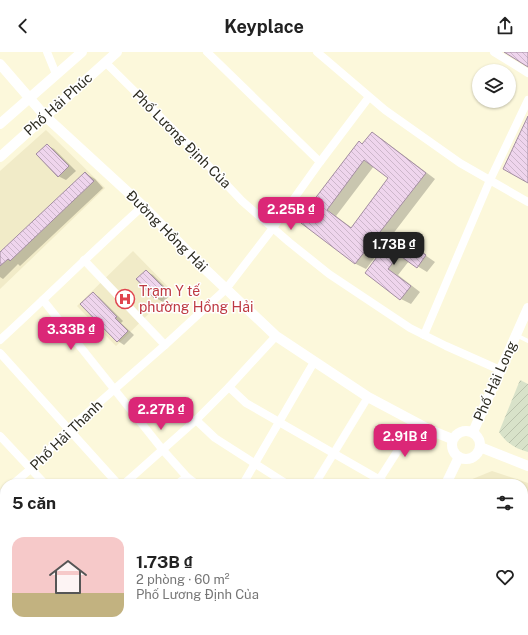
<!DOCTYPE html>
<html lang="vi">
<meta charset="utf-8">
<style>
:root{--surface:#fff;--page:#f6f6f6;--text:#222;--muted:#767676;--line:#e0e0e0;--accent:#db2777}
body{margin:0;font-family:"Public Sans",sans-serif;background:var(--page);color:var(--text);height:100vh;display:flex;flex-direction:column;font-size:15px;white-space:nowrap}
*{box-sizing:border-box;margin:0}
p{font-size:13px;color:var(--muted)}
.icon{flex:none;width:22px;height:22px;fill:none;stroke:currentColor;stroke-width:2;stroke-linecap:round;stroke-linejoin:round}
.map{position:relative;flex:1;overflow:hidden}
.details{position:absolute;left:0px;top:427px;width:528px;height:156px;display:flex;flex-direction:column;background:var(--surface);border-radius:16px 16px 0 0;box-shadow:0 1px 3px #0004}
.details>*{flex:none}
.buttons{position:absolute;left:472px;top:12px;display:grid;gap:8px}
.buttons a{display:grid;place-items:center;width:44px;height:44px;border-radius:50%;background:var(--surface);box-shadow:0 1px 3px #0004;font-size:20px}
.price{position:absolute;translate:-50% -34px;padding:0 9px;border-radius:8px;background:var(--accent);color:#fff;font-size:13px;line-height:26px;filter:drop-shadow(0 1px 2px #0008)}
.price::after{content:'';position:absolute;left:50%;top:24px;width:12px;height:9px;margin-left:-6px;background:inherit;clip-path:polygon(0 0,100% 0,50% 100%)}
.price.active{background:#222;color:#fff}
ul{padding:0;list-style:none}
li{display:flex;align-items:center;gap:12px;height:100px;padding:0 12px}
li+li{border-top:1px solid var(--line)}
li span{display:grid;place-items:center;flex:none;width:112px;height:80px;border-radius:12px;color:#555}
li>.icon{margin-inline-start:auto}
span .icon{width:48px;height:48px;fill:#fffc;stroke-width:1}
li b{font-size:17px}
h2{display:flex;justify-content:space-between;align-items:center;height:48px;padding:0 12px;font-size:17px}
header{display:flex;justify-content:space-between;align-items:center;height:52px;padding:0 12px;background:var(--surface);font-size:18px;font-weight:700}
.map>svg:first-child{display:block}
.built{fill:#f1ebc8}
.garden{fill:url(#garden-furrows)}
.shadow{fill:#0003;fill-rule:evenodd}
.building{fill:url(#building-back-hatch);stroke:#a38da1;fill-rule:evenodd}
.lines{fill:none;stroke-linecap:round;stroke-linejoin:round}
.service{stroke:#fff;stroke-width:4}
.minor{stroke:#fff;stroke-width:8}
.tertiary{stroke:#fff;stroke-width:10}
.primary{stroke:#d9b583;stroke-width:13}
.labels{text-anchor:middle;stroke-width:3;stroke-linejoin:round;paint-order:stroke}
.street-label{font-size:14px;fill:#2c2b20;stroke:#fff}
.health-label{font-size:14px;fill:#be3a42;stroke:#fff;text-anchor:start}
</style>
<header><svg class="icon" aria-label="back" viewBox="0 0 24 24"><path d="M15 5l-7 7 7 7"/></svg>Keyplace<svg class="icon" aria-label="share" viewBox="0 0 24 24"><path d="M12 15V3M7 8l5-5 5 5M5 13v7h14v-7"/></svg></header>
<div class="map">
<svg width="528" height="583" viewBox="0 0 528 583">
<defs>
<pattern id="garden-furrows" width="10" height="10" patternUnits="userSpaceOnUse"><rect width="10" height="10" fill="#d8e2c9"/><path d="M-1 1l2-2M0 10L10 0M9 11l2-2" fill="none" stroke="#bac2ac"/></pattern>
<pattern id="building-back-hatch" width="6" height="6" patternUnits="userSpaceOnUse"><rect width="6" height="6" fill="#efd5ed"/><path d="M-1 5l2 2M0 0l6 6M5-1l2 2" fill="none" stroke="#cdb7cb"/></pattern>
</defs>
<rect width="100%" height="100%" fill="#fcf8db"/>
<g class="built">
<path d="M46,78L105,136L0,237V119Z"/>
<path d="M133,199L172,239L116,294L77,254Z"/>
<path d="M492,419L528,431V534L523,532V432H468L470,428Z"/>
</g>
<path class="garden" d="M520,328L528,332V400C516,397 506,391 499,380Z"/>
<g class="shadow">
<path d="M372,81L382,87L435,127L366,217L356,212L302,171ZM374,114L390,126L352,176L336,164Z"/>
<path d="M47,93L54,97L76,119L66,128L58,124Z"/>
<path d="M85,121L95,127L103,136L20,214L18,212L3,227L0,225V202Z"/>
<path d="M402,187L435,210L427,220L409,209L398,223L420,240L411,252L401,247L366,221Z"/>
<path d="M146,219L153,223L172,242L163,250L156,246L137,227Z"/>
<path d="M93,241L99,245L123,269L121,271L134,283L124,293L118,289L81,252Z"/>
<path d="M526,495L528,496V517L523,515V498H524Z"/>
</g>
<g class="building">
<path d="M504,0H528V15Z"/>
<path d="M528,64V131L503,117Z"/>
<path d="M372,80L426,121L355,212L301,171L310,159L307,157L359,89L362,92ZM364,108L388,126L351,176L327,158Z"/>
<path d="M47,92L69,114L58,125L36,102Z"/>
<path d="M85,120L94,129L10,209L8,207L0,214V200Z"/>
<path d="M401,185L426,203L417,216L399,203L388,217L411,234L400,248L365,221L391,186L397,191Z"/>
<path d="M146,218L165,237L155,247L136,227Z"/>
<path d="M93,240L117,265L115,266L128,279L117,290L80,252Z"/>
</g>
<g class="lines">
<path class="service" d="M516,283L528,289"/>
<g class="minor">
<path d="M47,0L56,22"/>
<path d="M207,0L320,110"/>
<path d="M317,0L385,58L460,111L528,150"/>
<path d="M494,0L528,21"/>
<path d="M105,10L188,92L242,149L289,190L329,222L410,276L446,294L500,318"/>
<path d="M84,208L165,293"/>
<path d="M43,248L162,397L187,425L196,432"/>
<path d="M424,283L490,128L528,48"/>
<path d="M0,288C48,244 94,198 143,154"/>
<path d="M0,301L118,432"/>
<path d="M229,335L246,351L387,432"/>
<path d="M196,368L215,386L287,432"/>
<path d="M0,384L45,432"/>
<path d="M377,431L416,370"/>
<path d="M13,432L33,415L69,377L165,293L226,237L273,176L320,110L369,45"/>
<path d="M124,432L196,368L229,335L276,284"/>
<path d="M177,432L187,425"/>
<path d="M243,432L314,310"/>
<path d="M315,432L368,345"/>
<path d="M0,443L5,439"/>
<path d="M523,543L528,545"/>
<path d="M235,578L243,583"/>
<path d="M333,578L342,583"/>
<path d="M453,578L466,583"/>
<path d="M11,583L16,578"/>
<path d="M154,583L157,578"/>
<path d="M216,583L219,578"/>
<path d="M281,583L285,578"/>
<path d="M519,583L521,580L525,583"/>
</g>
<g class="tertiary">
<path d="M0,12L45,64L143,154L205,217L276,284L368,345L430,378L452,387"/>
<path d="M0,72L82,0"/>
<path d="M0,105L117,0"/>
<circle cx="466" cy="393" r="14"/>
<path d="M473,380L528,256"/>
<path d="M480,395L528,414"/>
<path d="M446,432L459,405"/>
<path d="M0,475L5,480"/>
<path d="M100,578L107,583"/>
<path d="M376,583L378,578"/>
</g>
<g class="primary">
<path d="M0,508L5,513"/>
<path d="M0,526L5,532"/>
<path d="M49,578L55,583"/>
<path d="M71,578L76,583"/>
</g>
</g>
<defs>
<symbol id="hospital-ring" viewBox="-11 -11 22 22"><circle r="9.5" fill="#fff" stroke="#e0444e" stroke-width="1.5"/><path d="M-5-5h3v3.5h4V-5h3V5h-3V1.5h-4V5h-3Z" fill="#e0444e"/></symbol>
</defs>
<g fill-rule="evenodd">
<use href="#hospital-ring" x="114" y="236" width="22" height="22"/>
</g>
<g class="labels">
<g class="street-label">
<text transform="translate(58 52) rotate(-42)" y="5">Phố Hải Phúc</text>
<text transform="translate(182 87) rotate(45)" y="5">Phố Lương Định Của</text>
<text transform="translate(167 179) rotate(45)" y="5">Đường Hồng Hải</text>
<text transform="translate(495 329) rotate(-66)" y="5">Phố Hải Long</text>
<text transform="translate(66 383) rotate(-44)" y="5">Phố Hải Thanh</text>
</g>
<g class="health-label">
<text x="139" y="244">Trạm Y tế<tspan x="139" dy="16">phường Hồng Hải</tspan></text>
</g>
</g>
</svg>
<div class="buttons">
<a><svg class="icon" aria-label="layers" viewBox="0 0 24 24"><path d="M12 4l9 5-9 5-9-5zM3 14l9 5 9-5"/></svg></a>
</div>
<b class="price" style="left:291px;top:179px">2.25B ₫</b>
<b class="price active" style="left:394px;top:214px">1.73B ₫</b>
<b class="price" style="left:71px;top:299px">3.33B ₫</b>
<b class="price" style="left:161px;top:379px">2.27B ₫</b>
<b class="price" style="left:405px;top:406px">2.91B ₫</b>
<section class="details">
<h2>5 căn<svg class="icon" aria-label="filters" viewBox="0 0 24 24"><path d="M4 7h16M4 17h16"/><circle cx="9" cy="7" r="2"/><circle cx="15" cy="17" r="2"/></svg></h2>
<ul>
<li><span style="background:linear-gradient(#f6c9c9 70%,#c2b280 0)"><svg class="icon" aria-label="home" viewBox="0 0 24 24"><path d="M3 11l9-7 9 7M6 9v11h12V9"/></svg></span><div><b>1.73B ₫</b><p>2 phòng · 60 m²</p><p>Phố Lương Định Của</p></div><svg class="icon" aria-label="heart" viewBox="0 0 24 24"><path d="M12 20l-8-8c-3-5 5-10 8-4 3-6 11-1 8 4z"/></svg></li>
</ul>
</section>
</div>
